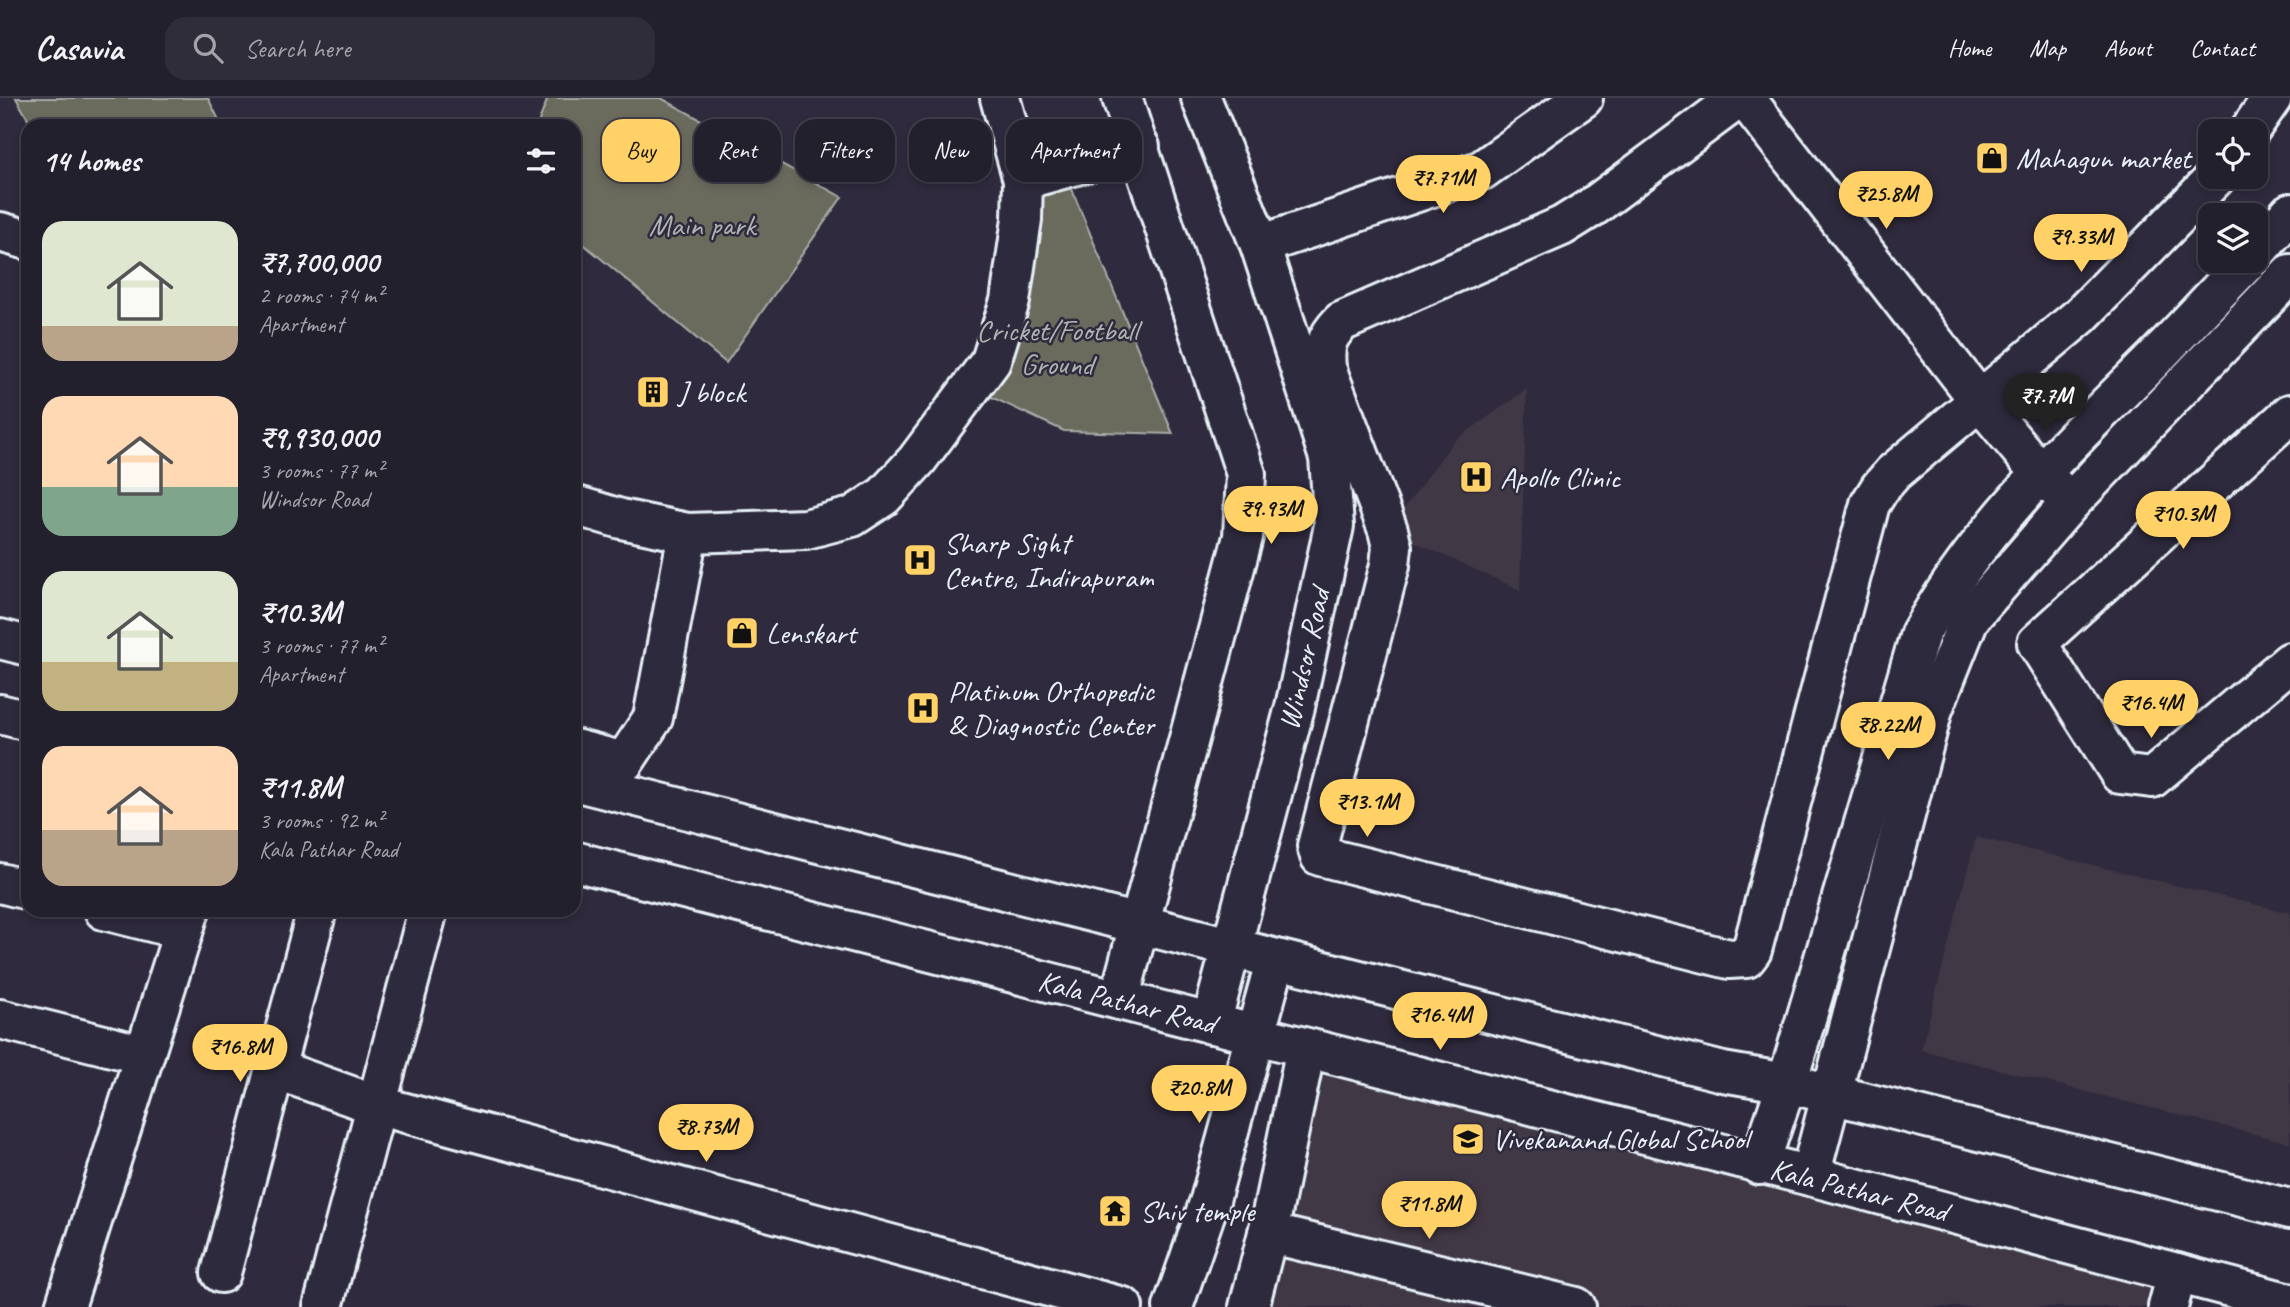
<!DOCTYPE html>
<meta charset="utf-8">
<style>
:root{--surface:#23202e;--page:#2f2d3a;--text:#f1f3f6;--muted:#a3a3aa;--line:#403e4a;--accent:#ffd166}
body{margin:0;font-family:Caveat,sans-serif;background:var(--page);color:var(--text);height:100vh;display:flex;flex-direction:column;font-size:26px;white-space:nowrap}
*{box-sizing:border-box;margin:0}
p{font-size:23px;color:var(--muted)}
.icon{flex:none;width:38px;height:38px;fill:none;stroke:currentColor;stroke-width:2;stroke-linecap:round;stroke-linejoin:round}
.map{position:relative;flex:1;overflow:hidden}
.drawer{position:absolute;left:21px;top:21px;width:560px;height:798px;display:flex;flex-direction:column;background:var(--surface);border-radius:21px;box-shadow:0 4px 10px #0003,0 0 0 2px var(--line)}
.drawer>*{flex:none}
.guide{position:absolute;left:602px;top:21px;width:665px;height:63px;display:flex;gap:14px}
.buttons{position:absolute;left:2198px;top:21px;display:grid;gap:14px}
.buttons a{display:grid;place-items:center;width:70px;height:70px;border-radius:14px;background:var(--surface);box-shadow:0 4px 10px #0003,0 0 0 2px var(--line);font-size:35px}
.price{position:absolute;translate:-50% -60px;padding:0 16px;border-radius:24px;background:var(--accent);color:#111;font-size:23px;line-height:46px;filter:drop-shadow(0 2px 4px #0008)}
.price::after{content:'';position:absolute;left:50%;top:42px;width:21px;height:16px;margin-left:-10px;background:inherit;clip-path:polygon(0 0,100% 0,50% 100%)}
.price.current{background:#222;color:#fff}
ul{padding:0;list-style:none}
li{display:flex;align-items:center;gap:21px;height:175px;padding:0 21px}
li span{display:grid;place-items:center;flex:none;width:196px;height:140px;border-radius:21px;color:#555}
li>.icon{margin-inline-start:auto}
span .icon{width:84px;height:84px;fill:#fffc;stroke-width:1}
li b{font-size:30px}
h2{display:flex;justify-content:space-between;align-items:center;height:84px;padding:0 21px;font-size:30px}
.tag{padding:0 24px;border-radius:21px;background:var(--surface);box-shadow:0 4px 10px #0003,0 0 0 2px var(--line);font-size:24px;line-height:63px}
.tag.current{background:var(--accent);color:#111}
header{display:flex;align-items:center;gap:42px;box-sizing:border-box;height:98px;padding:0 35px;background:var(--surface);border-bottom:2px solid var(--line)}
header strong{font-size:33px}
nav{display:flex;gap:38px;margin-inline-start:auto;font-size:24px}
.search{width:490px;height:63px;background:var(--page);display:flex;align-items:center;gap:18px;box-sizing:border-box;padding:0 24px;border-radius:21px;color:var(--muted);font-size:26px}
.map>svg:first-child{display:block}
.built{fill:#413845}
.green{fill:#6a6b5d;stroke:#a9aeaa;stroke-width:2}
.lines{fill:none;stroke-linecap:round;stroke-linejoin:round}
.minor-casing{stroke:#e8f1f8;stroke-width:44}
.minor{stroke:#2f2a3d;stroke-width:38}
.labels{text-anchor:middle;stroke-width:5;stroke-linejoin:round;paint-order:stroke}
.poi-label{font-size:30px;fill:#e8f1f8;stroke:#2f2a3d;text-anchor:start}
.park-label{font-size:30px;fill:#afb5b2;stroke:#2f2a3d}
.street-label{font-size:30px;fill:#e8f1f8;stroke:#2f2a3d}
</style>
<header>
<strong>Casavia</strong>
<div class="search"><svg class="icon" aria-label="search" viewBox="0 0 24 24"><circle cx="10" cy="10" r="6"/><path d="M15 15l6 6"/></svg>Search here</div>
<nav><a>Home</a><a>Map</a><a>About</a><a>Contact</a></nav>
</header>
<div class="map">
<svg width="2290" height="1209" viewBox="0 0 2290 1209">
<rect width="100%" height="100%" fill="#2f2a3d"/>
<filter id="ink" filterUnits="userSpaceOnUse"><feTurbulence type="fractalNoise" baseFrequency=".0143" numOctaves="2"/><feDisplacementMap in="SourceGraphic" scale="14" xChannelSelector="R" yChannelSelector="G"/><feConvolveMatrix kernelMatrix="1 2 1 2 8 2 1 2 1" color-interpolation-filters="sRGB"/></filter>
<g filter="url(#ink)">
<g class="built">
<path d="M1527,291L1520,492L1388,432L1453,344Z"/>
<path d="M1976,739L2290,815V1045L1921,952Z"/>
<path d="M1292,947L2177,1175L2168,1209H1272L1268,1135Z"/>
</g>
<g class="green">
<path d="M16,0H208L222,28H32Z"/>
<path d="M548,0H661L842,99L726,265L574,138V28H537Z"/>
<path d="M1063,70L1173,336L1064,333L972,290L1023,82Z"/>
</g>
<g class="lines">
<defs>
<g id="minor">
<path d="M1201,0L1260,147L1329,360L1334,428L1295,609L1211,926"/>
<path d="M1739,0L1594,108L1562,128L1341,224C1326,240 1324,247 1326,270L1388,432L1392,449L1390,467L1317,748L1320,758L1729,861L1746,860L1752,852L1870,406L1880,390L1893,375L2080,218L2216,79"/>
<path d="M1745,0L1980,303L2040,375L2058,392"/>
<path d="M2249,33L2272,0"/>
<path d="M1023,82L1140,49"/>
<path d="M0,134L28,142"/>
<path d="M1260,147L1482,72L1583,0"/>
<path d="M2256,154L2290,115"/>
<path d="M2290,316L2037,545L2120,676L2152,680L2290,564"/>
<path d="M574,407L621,421L688,435L806,431L852,419L884,398L917,362L991,263L1010,203L1022,121L1023,82L1000,0"/>
<path d="M0,541L28,548"/>
<path d="M0,616L28,623"/>
<path d="M574,651L624,664L653,620L688,435"/>
<path d="M574,683L1723,974L1787,985L2290,1111"/>
<path d="M574,763L1810,1078L2290,1205"/>
<path d="M0,785L28,792"/>
<path d="M104,812L183,832"/>
<path d="M1119,902L1243,439L1246,376L1122,0"/>
<path d="M0,921L144,957"/>
<path d="M275,971L376,1007L1123,1209"/>
<path d="M1759,1067L1787,985L1920,536C1978,432 2064,350 2148,267C2182,233 2214,197 2248,163"/>
<path d="M1810,1078L1933,611L1969,521L2070,405L2290,176"/>
<path d="M1268,1135L1576,1209"/>
<path d="M221,1175L317,812"/>
<path d="M65,1209L190,812"/>
<path d="M323,1209L428,812"/>
<path d="M1173,1209L1210,1102L1276,861"/>
<path d="M1249,1209L1268,1135L1306,950"/>
<path d="M2168,1209L2177,1175"/>
</g>
</defs>
<use href="#minor" class="minor-casing"/>
<use href="#minor" class="minor"/>
</g>
</g>
<defs>
<symbol id="shop-square" viewBox="-11 -11 22 22"><rect x="-9" y="-9" width="18" height="18" rx="4" fill="#ffd166" stroke="#2f2a3d"/><path d="M-5-2.5h2.3a2.7 3.5 0 0 1 5.4 0H5L5.5 6h-11ZM-1.5-2.5h3a1.5 2.3 0 0 0-3 0Z" fill="#111"/></symbol>
<symbol id="building-square" viewBox="-11 -11 22 22"><rect x="-9" y="-9" width="18" height="18" rx="4" fill="#ffd166" stroke="#2f2a3d"/><path d="M-4-6H4V6H1V3H-1V6H-4ZM-2.5-4.3h1.7v1.8h-1.7ZM.8-4.3h1.7v1.8H.8ZM-2.5-1h1.7V.8h-1.7ZM.8-1h1.7V.8H.8Z" fill="#111"/></symbol>
<symbol id="hospital-square" viewBox="-11 -11 22 22"><rect x="-9" y="-9" width="18" height="18" rx="4" fill="#ffd166" stroke="#2f2a3d"/><path d="M-5-5h3v3.5h4V-5h3V5h-3V1.5h-4V5h-3Z" fill="#111"/></symbol>
<symbol id="school-square" viewBox="-11 -11 22 22"><rect x="-9" y="-9" width="18" height="18" rx="4" fill="#ffd166" stroke="#2f2a3d"/><path d="M0-5L7-2L0 1L-7-2ZM-4 1L0 2.5L4 1V4Q0 6-4 4Z" fill="#111"/></symbol>
<symbol id="temple-square" viewBox="-11 -11 22 22"><rect x="-9" y="-9" width="18" height="18" rx="4" fill="#ffd166" stroke="#2f2a3d"/><path d="M0-6L5-2H3V0L6.5 2.5H4V6H1.5V3h-3V6H-4V2.5H-6.5L-3 0V-2H-5Z" fill="#111"/></symbol>
</defs>
<g fill-rule="evenodd">
<use href="#shop-square" x="1973" y="41" width="38" height="38"/>
<use href="#building-square" x="634" y="275" width="38" height="38"/>
<use href="#hospital-square" x="1457" y="360" width="38" height="38"/>
<use href="#hospital-square" x="901" y="443" width="38" height="38"/>
<use href="#shop-square" x="723" y="516" width="38" height="38"/>
<use href="#hospital-square" x="904" y="591" width="38" height="38"/>
<use href="#school-square" x="1449" y="1022" width="38" height="38"/>
<use href="#temple-square" x="1096" y="1094" width="38" height="38"/>
</g>
<g class="labels">
<g class="poi-label">
<text x="2016" y="70">Mahagun market</text>
<text x="678" y="304">J block</text>
<text x="1500" y="389">Apollo Clinic</text>
<text x="944" y="455">Sharp Sight<tspan x="944" dy="34">Centre, Indirapuram</tspan></text>
<text x="766" y="545">Lenskart</text>
<text x="948" y="603">Platinum Orthopedic<tspan x="948" dy="34">&amp; Diagnostic Center</tspan></text>
<text x="1492" y="1051">Vivekanand Global School</text>
<text x="1140" y="1123">Shiv temple</text>
</g>
<g class="park-label">
<text x="702" y="137">Main park</text>
<text x="1057" y="242">Cricket/Football<tspan x="1057" dy="34">Ground</tspan></text>
</g>
<g class="street-label">
<text transform="translate(1304 561) rotate(-77)" y="10">Windsor Road</text>
<text transform="translate(1127 904) rotate(14)" y="10">Kala Pathar Road</text>
<text transform="translate(1859 1092) rotate(14)" y="10">Kala Pathar Road</text>
</g>
</g>
</svg>
<div class="buttons">
<a><svg class="icon" aria-label="locate" viewBox="0 0 24 24"><circle cx="12" cy="12" r="6"/><path d="M12 2v4M12 18v4M2 12h4M18 12h4"/></svg></a>
<a><svg class="icon" aria-label="layers" viewBox="0 0 24 24"><path d="M12 4l9 5-9 5-9-5zM3 14l9 5 9-5"/></svg></a>
</div>
<b class="price" style="left:1443px;top:117px">₹7.71M</b>
<b class="price" style="left:1886px;top:133px">₹25.8M</b>
<b class="price" style="left:2081px;top:176px">₹9.33M</b>
<b class="price current" style="left:2046px;top:335px">₹7.7M</b>
<b class="price" style="left:1271px;top:448px">₹9.93M</b>
<b class="price" style="left:2183px;top:453px">₹10.3M</b>
<b class="price" style="left:2151px;top:642px">₹16.4M</b>
<b class="price" style="left:1888px;top:664px">₹8.22M</b>
<b class="price" style="left:1367px;top:741px">₹13.1M</b>
<b class="price" style="left:1440px;top:954px">₹16.4M</b>
<b class="price" style="left:240px;top:986px">₹16.8M</b>
<b class="price" style="left:1199px;top:1027px">₹20.8M</b>
<b class="price" style="left:706px;top:1066px">₹8.73M</b>
<b class="price" style="left:1429px;top:1143px">₹11.8M</b>
<div class="guide">
<a class="tag current">Buy</a>
<a class="tag">Rent</a>
<a class="tag">Filters</a>
<a class="tag">New</a>
<a class="tag">Apartment</a>
</div>
<section class="drawer">
<h2>14 homes<svg class="icon" aria-label="filters" viewBox="0 0 24 24"><path d="M4 7h16M4 17h16"/><circle cx="9" cy="7" r="2"/><circle cx="15" cy="17" r="2"/></svg></h2>
<ul>
<li><span style="background:linear-gradient(#dfe7d0 75%,#b9a48a 0)"><svg class="icon" aria-label="home" viewBox="0 0 24 24"><path d="M3 11l9-7 9 7M6 9v11h12V9"/></svg></span><div><b>₹7,700,000</b><p>2 rooms · 74 m²</p><p>Apartment</p></div></li>
<li><span style="background:linear-gradient(#ffd9b3 65%,#7fa58c 0)"><svg class="icon" aria-label="home" viewBox="0 0 24 24"><path d="M3 11l9-7 9 7M6 9v11h12V9"/></svg></span><div><b>₹9,930,000</b><p>3 rooms · 77 m²</p><p>Windsor Road</p></div></li>
<li><span style="background:linear-gradient(#dfe7d0 65%,#c2b280 0)"><svg class="icon" aria-label="home" viewBox="0 0 24 24"><path d="M3 11l9-7 9 7M6 9v11h12V9"/></svg></span><div><b>₹10.3M</b><p>3 rooms · 77 m²</p><p>Apartment</p></div></li>
<li><span style="background:linear-gradient(#ffd9b3 60%,#b9a48a 0)"><svg class="icon" aria-label="home" viewBox="0 0 24 24"><path d="M3 11l9-7 9 7M6 9v11h12V9"/></svg></span><div><b>₹11.8M</b><p>3 rooms · 92 m²</p><p>Kala Pathar Road</p></div></li>
</ul>
</section>
</div>
